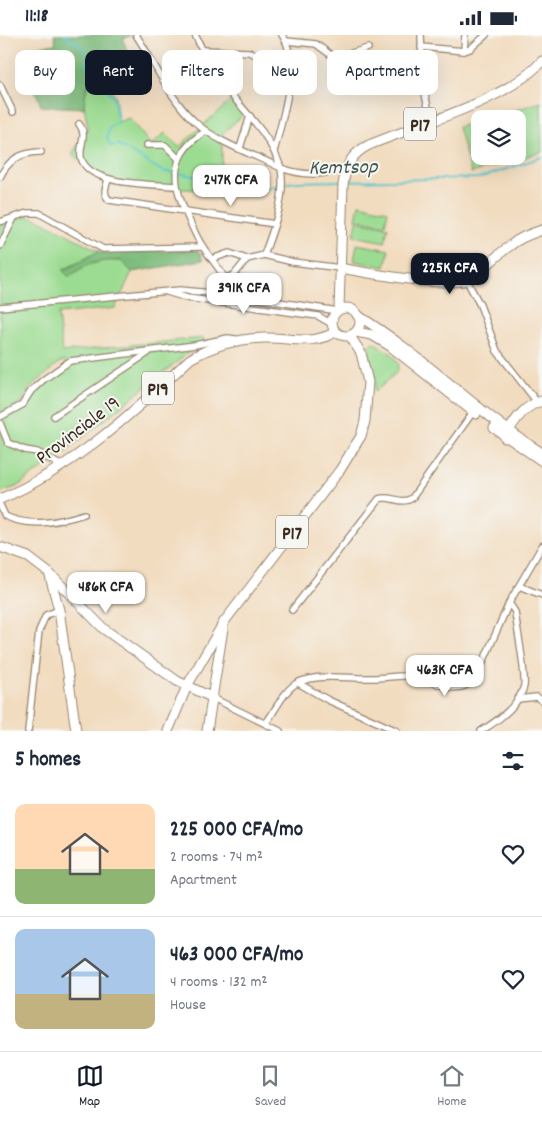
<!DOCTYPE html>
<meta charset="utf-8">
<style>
:root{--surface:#fff;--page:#f2f2f3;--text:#1f2937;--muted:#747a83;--line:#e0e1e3;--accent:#111827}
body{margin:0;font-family:Dekko,sans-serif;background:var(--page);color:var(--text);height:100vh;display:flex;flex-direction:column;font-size:19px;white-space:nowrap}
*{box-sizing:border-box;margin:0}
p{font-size:16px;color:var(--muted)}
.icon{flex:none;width:28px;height:28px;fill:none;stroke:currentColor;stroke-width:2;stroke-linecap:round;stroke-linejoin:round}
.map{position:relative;height:696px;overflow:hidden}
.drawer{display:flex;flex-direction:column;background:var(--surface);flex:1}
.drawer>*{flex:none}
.banner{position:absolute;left:15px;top:15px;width:512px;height:45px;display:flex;gap:10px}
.fabs{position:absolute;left:471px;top:75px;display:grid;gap:10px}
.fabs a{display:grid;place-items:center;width:55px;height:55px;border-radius:10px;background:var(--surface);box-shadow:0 5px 20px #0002;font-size:25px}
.price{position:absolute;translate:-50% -42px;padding:0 11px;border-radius:10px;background:#fff;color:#222;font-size:16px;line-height:32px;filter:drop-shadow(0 1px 2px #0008)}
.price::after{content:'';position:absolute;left:50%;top:30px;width:15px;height:11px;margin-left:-8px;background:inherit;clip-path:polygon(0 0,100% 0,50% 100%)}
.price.selected{background:var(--accent);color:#fff}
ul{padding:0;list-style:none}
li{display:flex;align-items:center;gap:15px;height:125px;padding:0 15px}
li+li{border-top:1px solid var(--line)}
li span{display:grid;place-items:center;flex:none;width:140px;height:100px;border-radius:10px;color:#555}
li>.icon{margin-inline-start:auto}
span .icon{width:60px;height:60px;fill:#fffc;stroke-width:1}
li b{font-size:21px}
h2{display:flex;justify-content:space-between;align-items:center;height:60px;padding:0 15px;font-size:21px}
.tag{padding:0 18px;border-radius:10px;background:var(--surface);box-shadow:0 5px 20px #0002;font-size:18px;line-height:45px}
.tag.selected{background:var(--accent);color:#fff}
.status{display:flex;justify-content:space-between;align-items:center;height:35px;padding:0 25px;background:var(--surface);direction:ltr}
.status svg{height:14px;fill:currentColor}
.menu{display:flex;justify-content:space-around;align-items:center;height:70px;border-top:1px solid var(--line);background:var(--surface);font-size:14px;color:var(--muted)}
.menu a{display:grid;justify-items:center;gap:2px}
.menu .selected{color:var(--accent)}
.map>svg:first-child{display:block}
.green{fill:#9cdc92;stroke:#6c8358}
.forest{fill:#7dbc7c;stroke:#5c734d}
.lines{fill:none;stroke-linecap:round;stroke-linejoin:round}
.stream{stroke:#57c5cb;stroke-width:2}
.street-casing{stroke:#96836e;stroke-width:8}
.secondary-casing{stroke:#96836e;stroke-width:11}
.primary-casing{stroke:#96836e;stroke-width:11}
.street{stroke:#fff;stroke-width:5.5}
.secondary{stroke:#fff;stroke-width:9}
.primary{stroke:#fff;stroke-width:9}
.labels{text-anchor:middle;stroke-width:4;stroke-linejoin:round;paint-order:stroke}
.shield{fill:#f6f6f2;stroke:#73675e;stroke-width:1}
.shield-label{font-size:19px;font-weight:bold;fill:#3b2a1e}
.street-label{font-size:20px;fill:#3b2a1e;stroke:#f6f6f2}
.water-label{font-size:21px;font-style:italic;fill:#435852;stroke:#f6f6f2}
</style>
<div class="status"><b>11:18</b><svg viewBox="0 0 49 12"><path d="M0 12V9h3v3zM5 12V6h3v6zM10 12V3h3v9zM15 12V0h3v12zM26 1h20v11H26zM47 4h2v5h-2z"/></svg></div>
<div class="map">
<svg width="542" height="696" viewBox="0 0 542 696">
<rect width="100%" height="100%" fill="#f6f6f2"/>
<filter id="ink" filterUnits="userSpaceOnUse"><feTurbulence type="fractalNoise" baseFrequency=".02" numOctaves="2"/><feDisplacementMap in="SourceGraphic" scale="10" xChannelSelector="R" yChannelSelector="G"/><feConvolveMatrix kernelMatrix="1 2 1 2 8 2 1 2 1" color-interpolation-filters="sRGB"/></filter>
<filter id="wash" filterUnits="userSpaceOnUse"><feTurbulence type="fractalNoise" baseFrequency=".0096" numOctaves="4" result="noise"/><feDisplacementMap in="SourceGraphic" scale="20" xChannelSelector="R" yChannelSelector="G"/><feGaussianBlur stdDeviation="1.12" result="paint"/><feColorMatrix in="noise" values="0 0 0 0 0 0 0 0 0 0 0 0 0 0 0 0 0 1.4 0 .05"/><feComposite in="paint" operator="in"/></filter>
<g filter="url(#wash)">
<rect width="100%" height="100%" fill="#f2dcbf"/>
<g class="green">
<path d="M102,30L101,42L115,60L118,87L129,83L151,110L165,98L179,112L230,66L244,79L222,99V155L131,153L106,148L72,119L88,93C81,60 83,57 102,30Z"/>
<path d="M541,67L542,117L471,138L458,92L480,86V121H518V84H486Z"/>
<path d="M359,169L388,176L385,190L356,184Z"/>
<path d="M28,181L40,185L99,216L63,235L99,225L121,226L132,237L115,273L58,279L62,317L203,303L206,310L193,314L53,426L17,452L0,457V386L24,373L45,347L65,332L64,326L59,328L29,354L22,367L0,379V189Z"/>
<path d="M357,186L388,192L385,207L354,201Z"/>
<path d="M357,209L389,215L385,232L354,226Z"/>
<path d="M373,307L392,319L399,329L397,337L375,357V342L368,311Z"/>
</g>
<g class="forest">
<path d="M54,0H132L123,4L127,16C99,31 85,40 84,73L41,71L34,51L62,52V36H57L59,18L30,19V13L56,9Z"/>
<path d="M198,215L203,225L132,237L121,226C100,225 87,228 69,242L63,236L99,216L104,218Z"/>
</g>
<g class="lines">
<g class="stream">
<path d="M64,0C78,9 90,13 87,31L114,63L118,87L109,93L107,103L111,111L119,110L162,136L194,141L215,149L260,154L294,147L341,146"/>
<path d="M346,146L480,143L542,122"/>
</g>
</g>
</g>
<g filter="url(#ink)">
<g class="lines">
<defs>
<g id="street">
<path d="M136,0C155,28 169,63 194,86C215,107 255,120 281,133C286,163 274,192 264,220L293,227L340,233"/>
<path d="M195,0C203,15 209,32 219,45C243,76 268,95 281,133C303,141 325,141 346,132"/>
<path d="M421,0L423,51L431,85"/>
<path d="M286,6L316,9L335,23L368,13"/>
<path d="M421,12L464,16L470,14L486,0"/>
<path d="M203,15L249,17L289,36"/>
<path d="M464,16L465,0"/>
<path d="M0,50L13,77"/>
<path d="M363,50L423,51"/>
<path d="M79,89C88,100 79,110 81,122C87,151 153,149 176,151"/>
<path d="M206,96C168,119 171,148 189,185C193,193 197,204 203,212C214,229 232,246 233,268"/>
<path d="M147,110H165L178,123"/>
<path d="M240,113L250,81"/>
<path d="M275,113C282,85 301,26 282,0"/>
<path d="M0,142C8,125 22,117 41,117"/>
<path d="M108,145C105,154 103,158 109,165L275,189"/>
<path d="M0,187L27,178H39L103,214L202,212"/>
<path d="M0,211L14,183"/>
<path d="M212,224L229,218L247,224L264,220"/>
<path d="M225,244L234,240L247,224"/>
<path d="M467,246L480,270L497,316L537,367"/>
<path d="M167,257L187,263L318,281L332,289"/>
<path d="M0,272L180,255L233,260L338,276"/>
<path d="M54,381L148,318"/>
<path d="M0,382L22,370L31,356L43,345L70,326L195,310L228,303L235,304"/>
<path d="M0,388L8,408L25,415L37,417L62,431"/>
<path d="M0,470L5,481C30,493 59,487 84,479"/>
<path d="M519,551L542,560"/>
<path d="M292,575L379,464C390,459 401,471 412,463L473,377"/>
<path d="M298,648L328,665L397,696"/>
<path d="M211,662L280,696"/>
<path d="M517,664L537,662L542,666"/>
<path d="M266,688C276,675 284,654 299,647C320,638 350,644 372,643C387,643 402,639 418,642C434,646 448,657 465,651L481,632L509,568L542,511"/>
<path d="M28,696L39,596L46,580L59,575"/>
<path d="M481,696C496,687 519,671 524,651C526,638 517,594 515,577L509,568"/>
</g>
<g id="secondary">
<path d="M340,233C363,237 453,254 469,244C485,235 496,220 511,210C520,202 531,199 542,195"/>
<path d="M357,280C423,320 476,377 542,418"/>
<path d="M356,297L372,300L390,311L476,379"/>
<path d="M494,393L542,426"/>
<path d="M505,403C513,387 524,370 542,366"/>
<path d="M0,512L28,522L49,538L104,594L177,646L211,662"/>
<path d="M50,541L59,575L76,696"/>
<path d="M168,696L187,651L224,587"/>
</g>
<g id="primary">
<circle cx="346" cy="287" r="14"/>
<path d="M339,274L343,150C346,130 351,119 369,110C419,89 507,66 542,26"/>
<path d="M0,464C71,435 135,376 190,324C212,311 238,304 264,303C289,302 313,311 335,297"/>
<path d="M207,696L224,587L340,435L361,401L365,386L368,347L361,318L350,301"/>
</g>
</defs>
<use href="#street" class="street-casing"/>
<use href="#secondary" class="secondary-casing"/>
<use href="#primary" class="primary-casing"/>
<use href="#street" class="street"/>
<use href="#secondary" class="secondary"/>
<use href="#primary" class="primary"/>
</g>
</g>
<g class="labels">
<g class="shield">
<rect x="404" y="72.5" width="32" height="33" rx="4"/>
<rect x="142" y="336.5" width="32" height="33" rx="4"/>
<rect x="276" y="480.5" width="32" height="33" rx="4"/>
</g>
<g class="shield-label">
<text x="420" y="96">P17</text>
<text x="158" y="360">P19</text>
<text x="292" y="504">P17</text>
</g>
<g class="street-label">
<text transform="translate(77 394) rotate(-37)" y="7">Provinciale 19</text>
</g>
<g class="water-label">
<text transform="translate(343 131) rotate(-1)" y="7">Kemtsop</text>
</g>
</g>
</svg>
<div class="fabs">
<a><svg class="icon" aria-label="layers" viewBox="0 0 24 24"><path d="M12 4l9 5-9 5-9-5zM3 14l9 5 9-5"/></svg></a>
</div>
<b class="price" style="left:231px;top:172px">247K CFA</b>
<b class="price selected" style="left:450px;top:260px">225K CFA</b>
<b class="price" style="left:244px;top:280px">391K CFA</b>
<b class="price" style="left:106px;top:579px">486K CFA</b>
<b class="price" style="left:445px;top:662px">463K CFA</b>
<div class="banner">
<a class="tag">Buy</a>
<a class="tag selected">Rent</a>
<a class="tag">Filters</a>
<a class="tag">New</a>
<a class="tag">Apartment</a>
</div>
</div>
<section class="drawer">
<h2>5 homes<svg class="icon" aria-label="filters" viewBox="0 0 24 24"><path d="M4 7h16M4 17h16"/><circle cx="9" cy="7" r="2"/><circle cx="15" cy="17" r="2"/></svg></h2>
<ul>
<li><span style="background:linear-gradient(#ffd9b3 65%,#8fb573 0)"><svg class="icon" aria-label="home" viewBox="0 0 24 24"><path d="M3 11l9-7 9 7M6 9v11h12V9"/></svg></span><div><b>225 000 CFA/mo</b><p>2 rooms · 74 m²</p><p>Apartment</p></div><svg class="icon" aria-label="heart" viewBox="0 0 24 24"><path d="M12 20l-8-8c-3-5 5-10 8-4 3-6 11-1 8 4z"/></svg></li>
<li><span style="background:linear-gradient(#a9c7e8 65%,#c2b280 0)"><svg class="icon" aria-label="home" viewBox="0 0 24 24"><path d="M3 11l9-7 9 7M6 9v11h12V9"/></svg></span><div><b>463 000 CFA/mo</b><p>4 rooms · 132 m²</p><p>House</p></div><svg class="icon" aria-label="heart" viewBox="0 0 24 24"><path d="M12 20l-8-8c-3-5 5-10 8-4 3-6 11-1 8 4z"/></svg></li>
</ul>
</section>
<nav class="menu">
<a class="selected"><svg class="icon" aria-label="map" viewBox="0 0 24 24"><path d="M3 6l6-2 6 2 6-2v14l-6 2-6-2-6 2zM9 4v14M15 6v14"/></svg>Map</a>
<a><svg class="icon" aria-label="saved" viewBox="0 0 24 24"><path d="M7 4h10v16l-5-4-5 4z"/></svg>Saved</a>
<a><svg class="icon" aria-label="home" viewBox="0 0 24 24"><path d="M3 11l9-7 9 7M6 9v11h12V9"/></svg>Home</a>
</nav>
